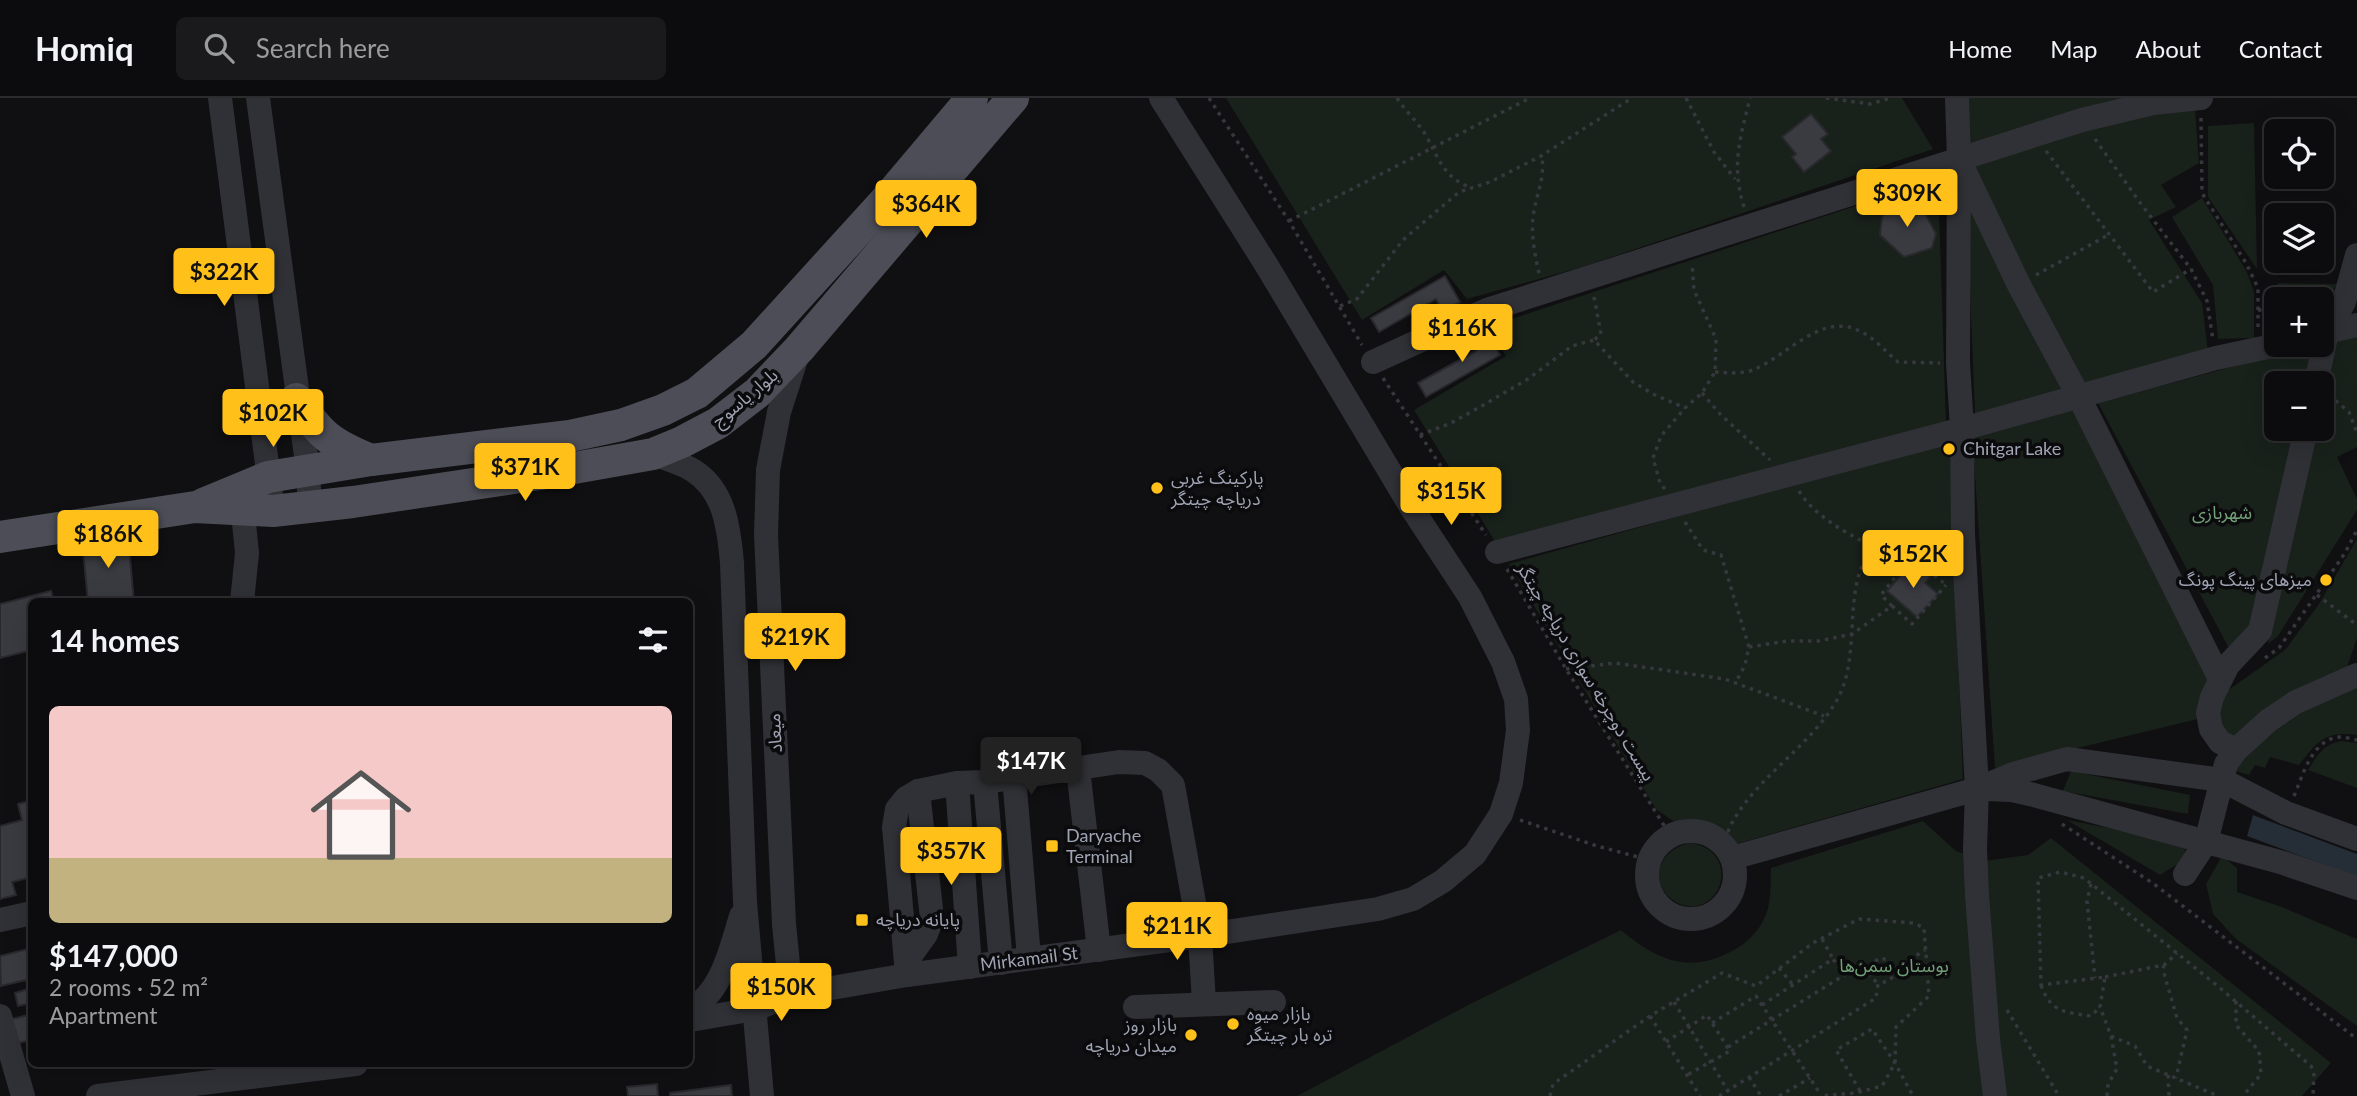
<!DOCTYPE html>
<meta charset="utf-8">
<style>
:root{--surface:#0c0b0d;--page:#1a191b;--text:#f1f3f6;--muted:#9a9b9d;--line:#2c2b2e;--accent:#ffc019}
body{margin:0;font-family:Lato,"Noto Sans Arabic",sans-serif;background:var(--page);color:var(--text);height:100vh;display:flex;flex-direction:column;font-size:26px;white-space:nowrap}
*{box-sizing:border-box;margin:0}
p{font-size:23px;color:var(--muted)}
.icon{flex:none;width:38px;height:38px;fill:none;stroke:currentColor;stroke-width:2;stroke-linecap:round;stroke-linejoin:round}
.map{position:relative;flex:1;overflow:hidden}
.sheet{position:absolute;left:28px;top:500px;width:665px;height:469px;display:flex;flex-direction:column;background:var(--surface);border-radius:10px;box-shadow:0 7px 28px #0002,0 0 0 2px var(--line)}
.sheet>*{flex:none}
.controls{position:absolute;left:2264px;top:21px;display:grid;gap:14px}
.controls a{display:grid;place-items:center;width:70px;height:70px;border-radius:10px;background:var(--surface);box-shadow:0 7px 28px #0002,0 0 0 2px var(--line);font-size:35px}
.price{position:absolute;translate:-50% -60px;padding:0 16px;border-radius:7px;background:var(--accent);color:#111;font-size:23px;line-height:46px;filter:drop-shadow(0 2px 4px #0008)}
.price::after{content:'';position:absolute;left:50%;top:42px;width:21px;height:16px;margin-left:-10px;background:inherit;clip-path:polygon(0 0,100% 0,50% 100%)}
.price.selected{background:#222;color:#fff}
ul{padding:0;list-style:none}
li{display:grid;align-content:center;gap:14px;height:371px;padding:0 21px}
li span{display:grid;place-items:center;height:217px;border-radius:10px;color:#555}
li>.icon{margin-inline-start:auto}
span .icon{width:126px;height:126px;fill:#fffc;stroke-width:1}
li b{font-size:30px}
h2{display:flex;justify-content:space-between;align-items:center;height:84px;padding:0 21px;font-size:30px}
header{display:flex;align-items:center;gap:42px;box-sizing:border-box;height:98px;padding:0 35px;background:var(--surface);border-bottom:2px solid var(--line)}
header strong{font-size:33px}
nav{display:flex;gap:38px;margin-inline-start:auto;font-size:24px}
.search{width:490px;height:63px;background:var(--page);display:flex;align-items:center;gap:18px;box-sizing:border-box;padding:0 24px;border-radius:10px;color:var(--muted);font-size:26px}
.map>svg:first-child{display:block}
.green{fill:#19211b}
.water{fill:#252d36}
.building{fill:#3a3b41;stroke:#29292d;stroke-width:2}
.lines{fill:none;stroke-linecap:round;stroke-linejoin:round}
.path{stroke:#36383d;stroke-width:3.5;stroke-dasharray:3.5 5;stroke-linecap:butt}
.minor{stroke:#303136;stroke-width:24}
.major{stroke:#4c4d56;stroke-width:32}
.poi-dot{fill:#ffc019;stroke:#0b0a0c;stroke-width:2.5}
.labels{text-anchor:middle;stroke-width:7;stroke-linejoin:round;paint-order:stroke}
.street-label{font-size:18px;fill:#9fa4b4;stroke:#0b0a0c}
.poi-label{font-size:18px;fill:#9fa4b4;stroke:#0b0a0c;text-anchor:start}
.park-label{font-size:18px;fill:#73a179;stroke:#0b0a0c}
</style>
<header>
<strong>Homiq</strong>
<div class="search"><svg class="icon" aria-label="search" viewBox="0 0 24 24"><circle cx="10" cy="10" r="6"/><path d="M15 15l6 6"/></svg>Search here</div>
<nav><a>Home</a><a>Map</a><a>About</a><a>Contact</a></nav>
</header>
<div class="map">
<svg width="2357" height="998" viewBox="0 0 2357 998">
<rect width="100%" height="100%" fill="#100f11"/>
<g class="green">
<path d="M1226,0H1902L1933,51L1582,169L1467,201L1444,172L1362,222Z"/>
<path d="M1962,0H2150L1963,47Z"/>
<path d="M2195,11L2199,65L2161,87L2176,109L2149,122L2202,205L2208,254L1975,317L1965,67L2114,22Z"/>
<path d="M2254,25L2257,171L2208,99V28Z"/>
<path d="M1938,81L1946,325L1496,445L1414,312L1506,258L1487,229Z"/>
<path d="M2202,100L2247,174L2254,193V240L2218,241L2213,187L2172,119Z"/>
<path d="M2278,185L2337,186L2322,210V201L2273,200Z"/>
<path d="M2357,238V349L2337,359L2357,401V412L2278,538L2268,546L2313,331H2322V285L2331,244Z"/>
<path d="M2313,247L2306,285H2277V331H2297L2259,524L2231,554L2098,305Z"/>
<path d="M2080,308L2210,562L2202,620L1995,670L1972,334Z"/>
<path d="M1950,342L1963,681L1736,746L1718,730L1697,723H1673L1656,711L1509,466Z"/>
<path d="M2357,441V540L2346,572L2231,643L2219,634L2217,600L2285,552L2319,506Z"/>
<path d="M2357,589V637C2325,632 2317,644 2299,667L2270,659L2265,670L2255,667L2249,677L2233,672L2256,646L2307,611Z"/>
<path d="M2341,643L2357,645V690L2308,672C2317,658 2323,646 2341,643Z"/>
<path d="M2071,673L2190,697L2188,716L2063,693Z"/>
<path d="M2067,722L2188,745L2181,764L2160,777Z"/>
<path d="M1923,723L1956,753L1984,763L2028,757L2051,740L2331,965L2302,998H1297L1470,906L1621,832C1654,860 1687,876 1728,855C1743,848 1755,838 1763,823C1772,807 1770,787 1771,770Z"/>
<path d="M1690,745C1742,752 1723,821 1680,806C1672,803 1665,796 1661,788C1653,766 1670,749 1690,745Z"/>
<path d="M2222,758L2237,770V794L2282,809L2357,841V928L2236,841L2213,816L2206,786Z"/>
</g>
<path class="water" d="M2253,717L2357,756V779L2247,738Z"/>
<g class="building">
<path d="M1811,16L1828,36L1821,41L1831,53L1804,74L1792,59L1796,56L1782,39Z"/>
<path d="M1900,104L1912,106L1924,113L1936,136L1932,150L1904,159L1880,137L1882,118L1894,106Z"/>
<path d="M1445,178L1460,204L1443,213L1436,201L1379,234L1371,220Z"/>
<path d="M1485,231L1500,257L1426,299L1418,285L1476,253L1469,241Z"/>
<path d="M128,438L134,504H88L82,442Z"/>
<path d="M1912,464L1930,479L1925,485L1938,496L1917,519L1887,493Z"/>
<path d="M51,493L54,504H32V552L0,560V506Z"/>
<path d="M32,702V779L12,784L16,797L0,801V728L22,722L18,706Z"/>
<path d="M32,850V905L18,908L15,895L28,891L26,882L1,888L0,858Z"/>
<path d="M32,916V942L18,945L12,921Z"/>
<path d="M657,986L658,998H628L627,989Z"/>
<path d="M731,987L732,998H670V995Z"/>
</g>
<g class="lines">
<g class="path">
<path d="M1209,0L1289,123L1362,247"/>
<path d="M1397,0C1405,13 1417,23 1425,36C1439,60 1443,80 1472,90"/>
<path d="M1686,0L1714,54L1735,81"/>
<path d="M1826,0L1870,6L1891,0"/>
<path d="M2201,20L2202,95L2246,165L2258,190V231"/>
<path d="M2095,41L2141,106L2191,171L2207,203L2213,242"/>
<path d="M2046,53L2153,194L2191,171"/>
<path d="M1744,109C1731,68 1740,40 1750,0"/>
<path d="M1289,123L1530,0"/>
<path d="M1539,175C1535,159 1531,136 1533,120C1535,98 1545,84 1542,59"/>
<path d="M2036,177L2108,137"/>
<path d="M1594,199L1601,236L1594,242L1633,284L1653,296L1685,310"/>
<path d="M1340,208L1357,201L1403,142L1459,94L1490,84L1541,58L1632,0"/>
<path d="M2258,212H2277"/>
<path d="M1715,274C1728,275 1741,276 1753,272C1785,259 1819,217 1855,231C1872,237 1885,253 1898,264L1940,265"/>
<path d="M1383,280L1486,437"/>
<path d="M1702,295L1721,317L1770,362"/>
<path d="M2329,297L2349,314L2357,335"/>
<path d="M1420,337L1451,325L1480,309L1528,281L1572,248L1594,242"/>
<path d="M1665,391L1660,385L1653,360L1661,338L1685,310L1702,295L1715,274L1716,241L1694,192L1692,166"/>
<path d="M1799,393C1815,419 1847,435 1873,449"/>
<path d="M1685,424L1703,452L1721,457L1749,549L1745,567L1736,584"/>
<path d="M1891,443L1911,459"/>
<path d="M1507,471L1566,571L1670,737"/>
<path d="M2317,497L2357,527"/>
<path d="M1892,508L1881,497L1911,459L1944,485"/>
<path d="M1749,549L1787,543H1819L1852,536L1892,508L1912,526L1946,487"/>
<path d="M2265,560L2279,550L2345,455L2357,432"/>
<path d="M1566,571L1615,565L1725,581L1824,618"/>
<path d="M2294,698C2303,677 2312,641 2340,639C2345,639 2352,641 2357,642"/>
<path d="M1520,722L1597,748L1649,762"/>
<path d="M2062,726L2154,786L2357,941"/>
<path d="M1725,742C1742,687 1811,651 1838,600C1858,563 1847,511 1860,473C1863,465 1869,457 1874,449L1899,440L1945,436"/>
<path d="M2091,786L2087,803L2095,880"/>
<path d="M1822,841L1833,861"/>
<path d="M2164,867L2163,872L2177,920L2187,932L2176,980"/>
<path d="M1779,870L1793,887"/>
<path d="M1895,871L1925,852"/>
<path d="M2105,879L2164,867L2177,855"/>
<path d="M2041,887C2051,915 2065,914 2091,918L2100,909"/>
<path d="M2236,903V927L2259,953L2261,976L2243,998"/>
<path d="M1674,904L1731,998"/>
<path d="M1762,907L1833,861L1844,877"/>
<path d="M2007,912L2059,998"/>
<path d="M1650,918L1700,998"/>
<path d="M1712,925L1756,898L1821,997"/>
<path d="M2111,938L2135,948L2147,968L2218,998"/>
<path d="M1666,944L1707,917L1730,953L1687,977"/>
<path d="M1728,949L1859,868H1870"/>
<path d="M2168,977L2169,998"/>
<path d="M1749,979L1761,998"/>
<path d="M1860,993L1836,952L1872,931L1895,965L1913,998"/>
<path d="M1550,998L1553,986L1650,918L1722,875L1756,888L1813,845L1859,821L1914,825L1924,830L1929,898L1896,929L1895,965L1882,988L1855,995L1820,998"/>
<path d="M1719,998L1876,900L1878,886C1888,883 1894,882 1895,871L1889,862L1879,860L1870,868V877L1878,886"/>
<path d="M1779,998L1810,980"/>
<path d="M2107,998L2108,986L2117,971L2111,938L2100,909L2105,879L2041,887L2038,780L2060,774L2084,780L2220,890L2311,968L2314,975L2313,998"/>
</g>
<g class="minor">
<path d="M220,0L273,413"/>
<path d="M258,0L308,373L310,409"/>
<path d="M1957,0L1959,61L1958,265L1962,331L1963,436L1977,691L1975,751L1977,797L1988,941L1995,998"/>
<path d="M1962,68L2019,187L2079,299L2220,581"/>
<path d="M2322,235L2357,227"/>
<path d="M1373,264L1487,212L2082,22L2153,5L2201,0"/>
<path d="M2316,285L2327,234L2344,204L2357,157"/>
<path d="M653,356C666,361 682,365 694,373C725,393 729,431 732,465L745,804L762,998"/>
<path d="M241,395L247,455L242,504"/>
<path d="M1497,454L1962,331L2216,260L2277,247"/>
<path d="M2236,652L2220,644L2211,631L2208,615L2212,599L2228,567L2260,533L2306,331"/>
<path d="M1078,671L1099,852"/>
<path d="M1014,678L1029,860"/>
<path d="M985,684L1001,865"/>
<path d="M957,685L970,869"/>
<path d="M1985,691L2012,692L2034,697L2280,764L2357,790"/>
<circle cx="1691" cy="777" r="44"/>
<path d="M1732,760L1977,691L2013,676L2067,661L2222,682L2286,715L2357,741"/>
<path d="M2185,776L2206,744L2226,666L2236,652L2268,623L2296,604L2357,577"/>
<path d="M0,822L32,815"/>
<path d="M906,864L926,836L932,820L918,693"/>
<path d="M907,877L894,729L897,711L906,700L918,693L957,685L985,684L1119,664L1145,665L1158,672L1173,687L1200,838L1204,905"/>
<path d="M791,897L784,826L766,437L768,372L779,314L798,255"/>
<path d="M1135,909L1274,904"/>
<path d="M690,911C722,895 731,850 741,818"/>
<path d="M0,918L23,998"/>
<path d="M690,922L755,911L791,897L907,877L1200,838L1378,811L1413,801L1443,783L1475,756L1501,716L1511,685L1518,632L1516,601L1503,564L1470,499L1411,409L1267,168L1161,0"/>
<path d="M98,998L356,966"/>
</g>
<g class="major">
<path d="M296,301C320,337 331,346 371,362"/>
<path d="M203,406L268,379L371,362L570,338L621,327L663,312L697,295L754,247L885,103L972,0"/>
<path d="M0,439L195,409L273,413L353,404L540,376L653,356L682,344L718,325L757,295L799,251L1013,0"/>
</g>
</g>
<g class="poi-dot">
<circle cx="1949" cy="351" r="7"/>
<circle cx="1157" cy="390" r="7"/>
<circle cx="2326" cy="482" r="7"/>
<rect x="1045" y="741" width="14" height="14" rx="3.5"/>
<rect x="855" y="815" width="14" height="14" rx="3.5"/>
<circle cx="1233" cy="926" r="7"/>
<circle cx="1191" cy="937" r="7"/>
</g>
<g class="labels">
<g class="street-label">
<text transform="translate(745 300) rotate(-40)" y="6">بلوار یاسوج</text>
<text transform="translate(1586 574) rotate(59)" y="6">پیست دوچرخه سواری دریاچه چیتگر</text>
<text transform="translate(775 635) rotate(-93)" y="6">میعاد</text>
<text transform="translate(1029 861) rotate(-7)" y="6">Mirkamail St</text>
</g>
<g class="poi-label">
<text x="1963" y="357">Chitgar Lake</text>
<text x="1171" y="386">پارکینگ غربی<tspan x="1171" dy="21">دریاچه چیتگر</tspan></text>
<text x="2312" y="488" text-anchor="end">میزهای پینگ پونگ</text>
<text x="1066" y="744">Daryache<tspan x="1066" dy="21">Terminal</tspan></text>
<text x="876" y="828">پایانه دریاچه</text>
<text x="1247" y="922">بازار میوه<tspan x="1247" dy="21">تره بار چیتگر</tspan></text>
<text x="1177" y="933" text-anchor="end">بازار روز<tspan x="1177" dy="21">میدان دریاچه</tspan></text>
</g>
<g class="park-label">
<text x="2222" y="421">شهربازی</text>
<text x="1894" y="874">بوستان سمن‌ها</text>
</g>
</g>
</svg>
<div class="controls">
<a><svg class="icon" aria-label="locate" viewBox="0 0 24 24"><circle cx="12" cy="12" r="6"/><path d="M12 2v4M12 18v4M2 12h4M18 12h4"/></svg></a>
<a><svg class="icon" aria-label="layers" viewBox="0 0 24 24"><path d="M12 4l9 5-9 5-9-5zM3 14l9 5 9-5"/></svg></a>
<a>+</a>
<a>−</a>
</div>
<b class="price" style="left:1907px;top:131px">$309K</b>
<b class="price" style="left:926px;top:142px">$364K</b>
<b class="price" style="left:224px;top:210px">$322K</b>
<b class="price" style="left:1462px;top:266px">$116K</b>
<b class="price" style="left:273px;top:351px">$102K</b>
<b class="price" style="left:525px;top:405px">$371K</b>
<b class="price" style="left:1451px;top:429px">$315K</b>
<b class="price" style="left:108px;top:472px">$186K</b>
<b class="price" style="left:1913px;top:492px">$152K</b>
<b class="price" style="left:795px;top:575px">$219K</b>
<b class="price selected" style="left:1031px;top:699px">$147K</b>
<b class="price" style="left:951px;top:789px">$357K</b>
<b class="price" style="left:1177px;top:864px">$211K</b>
<b class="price" style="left:781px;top:925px">$150K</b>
<section class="sheet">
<h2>14 homes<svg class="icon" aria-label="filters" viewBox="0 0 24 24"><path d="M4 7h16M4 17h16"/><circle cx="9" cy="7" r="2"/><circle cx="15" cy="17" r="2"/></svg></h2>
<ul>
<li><span style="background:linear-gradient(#f6c9c9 70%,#c2b280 0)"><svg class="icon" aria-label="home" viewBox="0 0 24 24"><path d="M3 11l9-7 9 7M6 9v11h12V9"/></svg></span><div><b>$147,000</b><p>2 rooms · 52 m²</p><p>Apartment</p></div></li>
</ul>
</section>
</div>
